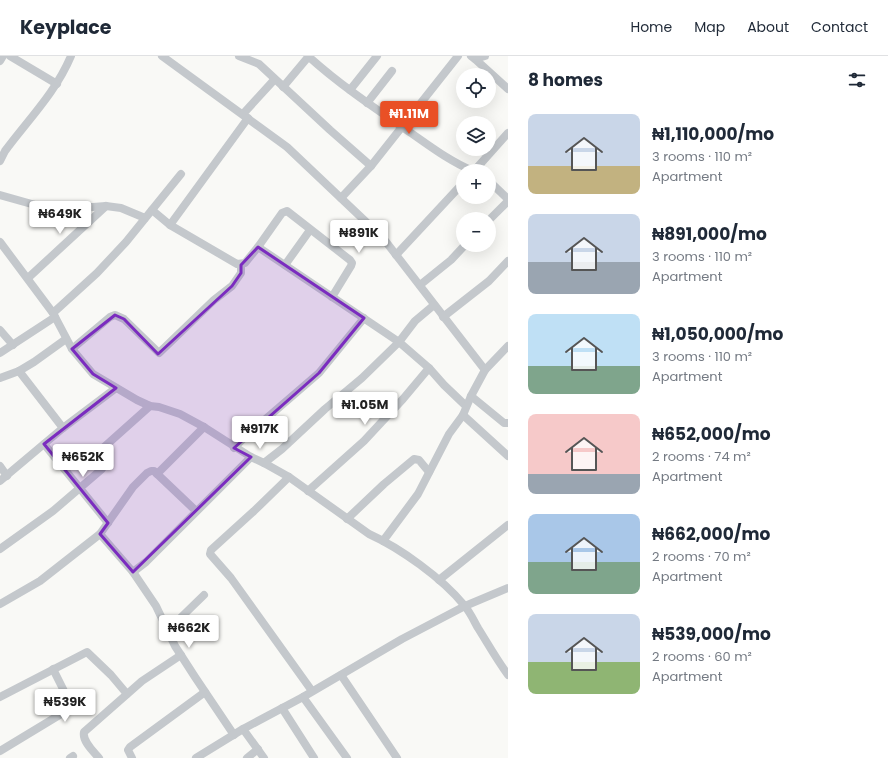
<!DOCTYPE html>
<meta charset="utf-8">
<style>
:root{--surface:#fff;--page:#f6f6f7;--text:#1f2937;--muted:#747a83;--line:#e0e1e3;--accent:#e95026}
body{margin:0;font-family:Poppins,sans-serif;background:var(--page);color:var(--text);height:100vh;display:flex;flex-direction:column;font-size:15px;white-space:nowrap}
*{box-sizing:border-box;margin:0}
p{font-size:13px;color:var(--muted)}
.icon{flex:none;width:22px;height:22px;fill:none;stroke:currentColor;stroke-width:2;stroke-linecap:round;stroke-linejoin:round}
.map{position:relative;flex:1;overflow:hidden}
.drawer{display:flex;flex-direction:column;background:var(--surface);width:380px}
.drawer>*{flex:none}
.fabs{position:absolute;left:456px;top:12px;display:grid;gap:8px}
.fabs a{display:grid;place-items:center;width:40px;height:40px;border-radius:50%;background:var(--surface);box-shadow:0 4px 16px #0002;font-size:20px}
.price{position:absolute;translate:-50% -34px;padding:0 9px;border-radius:4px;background:#fff;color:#222;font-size:13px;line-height:26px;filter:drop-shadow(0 1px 2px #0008)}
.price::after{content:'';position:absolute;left:50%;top:24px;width:12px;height:9px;margin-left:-6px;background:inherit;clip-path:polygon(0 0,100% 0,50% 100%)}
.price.on{background:var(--accent);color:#fff}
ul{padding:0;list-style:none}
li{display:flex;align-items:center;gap:12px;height:100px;padding:0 20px}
li span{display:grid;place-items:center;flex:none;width:112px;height:80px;border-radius:8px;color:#555}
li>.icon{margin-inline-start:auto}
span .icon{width:48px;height:48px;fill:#fffc;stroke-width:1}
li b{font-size:17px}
h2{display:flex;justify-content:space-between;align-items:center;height:48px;padding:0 20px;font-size:17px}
header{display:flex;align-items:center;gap:24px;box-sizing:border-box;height:56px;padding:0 20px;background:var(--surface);border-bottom:1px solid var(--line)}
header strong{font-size:19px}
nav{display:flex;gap:22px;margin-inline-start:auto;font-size:14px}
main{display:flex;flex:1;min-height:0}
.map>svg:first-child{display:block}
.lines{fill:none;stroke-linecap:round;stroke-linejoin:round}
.minor{stroke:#c4c8cc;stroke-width:8}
.marked{fill:#7b2cbf;fill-opacity:0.2;stroke:#7b2cbf;stroke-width:3;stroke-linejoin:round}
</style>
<header>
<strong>Keyplace</strong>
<nav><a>Home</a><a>Map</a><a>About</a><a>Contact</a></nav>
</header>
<main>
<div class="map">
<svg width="508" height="702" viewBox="0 0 508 702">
<rect width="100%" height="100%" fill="#f9f9f6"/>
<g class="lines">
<g class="minor">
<path d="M10,0L57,28"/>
<path d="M162,0L287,91L383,182L485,314"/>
<path d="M239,0L259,8L330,74L371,110"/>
<path d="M308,0C340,29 376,53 411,77C431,91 451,106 473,115"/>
<path d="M471,0L475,3L485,0"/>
<path d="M475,3L508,33"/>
<path d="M0,5L3,0"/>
<path d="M283,31L309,0"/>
<path d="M350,34L377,0"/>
<path d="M367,47L392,15"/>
<path d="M243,58L274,24"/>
<path d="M0,105L5,95C28,64 56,36 71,0"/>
<path d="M474,115L508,77"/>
<path d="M489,125L508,143"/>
<path d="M0,139L53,154L106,150L121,152L145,162"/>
<path d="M341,142L371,110L458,0"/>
<path d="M152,154L170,169L237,208L245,207L258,191L399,286L429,312L444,329L466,350"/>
<path d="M489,164L508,145"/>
<path d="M170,169L248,62"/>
<path d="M0,186L53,257L72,293L93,318L137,344L150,350L159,351L180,358L204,371L251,401L264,407L289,421L369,478C400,492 442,522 464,549C470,556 474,565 478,572C488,588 497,604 508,619"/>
<path d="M258,191L282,157L287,155L350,204L352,207L351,210L332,241"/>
<path d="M396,199L463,127"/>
<path d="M285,209L310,174"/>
<path d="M28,222L106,150"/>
<path d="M420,229L451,204L465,189"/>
<path d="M53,257L97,217L126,186L181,118"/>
<path d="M443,261L489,225L508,205"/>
<path d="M0,274L13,289"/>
<path d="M72,293L110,261L115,259L124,263L159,297L214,244L232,230L241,217V209"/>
<path d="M0,297L55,261"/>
<path d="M19,315L63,372"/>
<path d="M0,322L19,315L34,306L66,283"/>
<path d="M471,340L504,367H508"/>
<path d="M463,359L508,400"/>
<path d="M44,388L108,467"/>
<path d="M234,392L246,380L319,317L364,262"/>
<path d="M264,407L282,393L325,353L362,322L399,286L415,265L434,249"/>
<path d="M0,410L7,420"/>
<path d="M157,418L204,371"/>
<path d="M289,421L254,455L211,494L210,498L231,522L312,635"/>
<path d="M0,425L63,372L116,332"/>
<path d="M308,435L364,385L403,343L429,312"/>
<path d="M347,463L384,428L414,403L419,404L429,416"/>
<path d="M100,478L133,516L146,506L251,401"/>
<path d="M383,485L418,438L449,378L463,359L471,340L485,314L508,290"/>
<path d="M0,493L53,455L102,413C104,406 101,399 103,392L150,350"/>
<path d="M133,516L156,550L175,590L195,621L234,679"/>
<path d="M439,524L508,469"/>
<path d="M0,548L40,525L100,478L133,431L147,417L151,415H154L196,455"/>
<path d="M168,574L204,539"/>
<path d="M341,619L397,702"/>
<path d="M0,641L87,596L111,619L127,638"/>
<path d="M303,641L347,702"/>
<path d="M282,652L314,702"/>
<path d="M243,673L264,702"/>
<path d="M0,695L71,652V649L53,613"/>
<path d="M70,702L73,700"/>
<path d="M99,702C93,695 82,685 84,676L142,625L181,599"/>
<path d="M132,702L128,694L130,691L205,636"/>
<path d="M196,702L243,673L303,641L402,583L465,550L508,532"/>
<path d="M247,702L258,693"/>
</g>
</g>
<path class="marked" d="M258,191L364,262L319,317L234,392L251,401L133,516L100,478L108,467L44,388L116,332L93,318L72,293L115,259L124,263L158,298L232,230L241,217V209Z"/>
</svg>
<div class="fabs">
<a><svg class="icon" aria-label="locate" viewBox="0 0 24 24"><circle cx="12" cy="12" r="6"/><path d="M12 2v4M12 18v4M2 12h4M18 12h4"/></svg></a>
<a><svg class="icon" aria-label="layers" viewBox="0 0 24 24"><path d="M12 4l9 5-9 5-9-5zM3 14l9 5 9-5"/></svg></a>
<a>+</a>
<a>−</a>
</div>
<b class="price on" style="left:409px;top:79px">₦1.11M</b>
<b class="price" style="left:60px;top:179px">₦649K</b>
<b class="price" style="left:359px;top:198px">₦891K</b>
<b class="price" style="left:365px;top:370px">₦1.05M</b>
<b class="price" style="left:260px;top:394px">₦917K</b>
<b class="price" style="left:83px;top:422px">₦652K</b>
<b class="price" style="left:189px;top:593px">₦662K</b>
<b class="price" style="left:65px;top:667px">₦539K</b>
</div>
<section class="drawer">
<h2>8 homes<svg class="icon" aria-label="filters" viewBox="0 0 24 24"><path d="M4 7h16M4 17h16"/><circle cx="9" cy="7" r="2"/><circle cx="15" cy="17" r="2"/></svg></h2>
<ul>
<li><span style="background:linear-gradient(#c9d6e8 65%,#c2b280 0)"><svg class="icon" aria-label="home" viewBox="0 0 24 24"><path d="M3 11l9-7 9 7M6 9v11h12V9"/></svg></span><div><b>₦1,110,000/mo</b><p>3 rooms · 110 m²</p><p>Apartment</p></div></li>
<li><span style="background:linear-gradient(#c9d6e8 60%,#9aa5b1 0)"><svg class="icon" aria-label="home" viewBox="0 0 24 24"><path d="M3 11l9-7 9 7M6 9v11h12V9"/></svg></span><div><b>₦891,000/mo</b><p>3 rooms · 110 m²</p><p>Apartment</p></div></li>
<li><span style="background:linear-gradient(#bfe0f5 65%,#7fa58c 0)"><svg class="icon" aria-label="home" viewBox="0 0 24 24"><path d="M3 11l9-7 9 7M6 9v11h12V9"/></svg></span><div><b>₦1,050,000/mo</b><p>3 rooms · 110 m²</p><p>Apartment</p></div></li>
<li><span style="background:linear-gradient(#f6c9c9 75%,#9aa5b1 0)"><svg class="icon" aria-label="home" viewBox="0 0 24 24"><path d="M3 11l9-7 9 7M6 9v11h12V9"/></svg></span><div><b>₦652,000/mo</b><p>2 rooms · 74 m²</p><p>Apartment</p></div></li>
<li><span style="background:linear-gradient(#a9c7e8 60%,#7fa58c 0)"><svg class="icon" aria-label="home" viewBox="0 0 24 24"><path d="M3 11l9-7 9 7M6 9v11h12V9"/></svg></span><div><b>₦662,000/mo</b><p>2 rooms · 70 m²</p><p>Apartment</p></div></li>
<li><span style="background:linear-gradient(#c9d6e8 60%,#8fb573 0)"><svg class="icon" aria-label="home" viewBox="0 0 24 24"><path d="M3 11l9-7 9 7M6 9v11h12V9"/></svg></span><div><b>₦539,000/mo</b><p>2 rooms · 60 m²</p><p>Apartment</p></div></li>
</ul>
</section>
</main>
